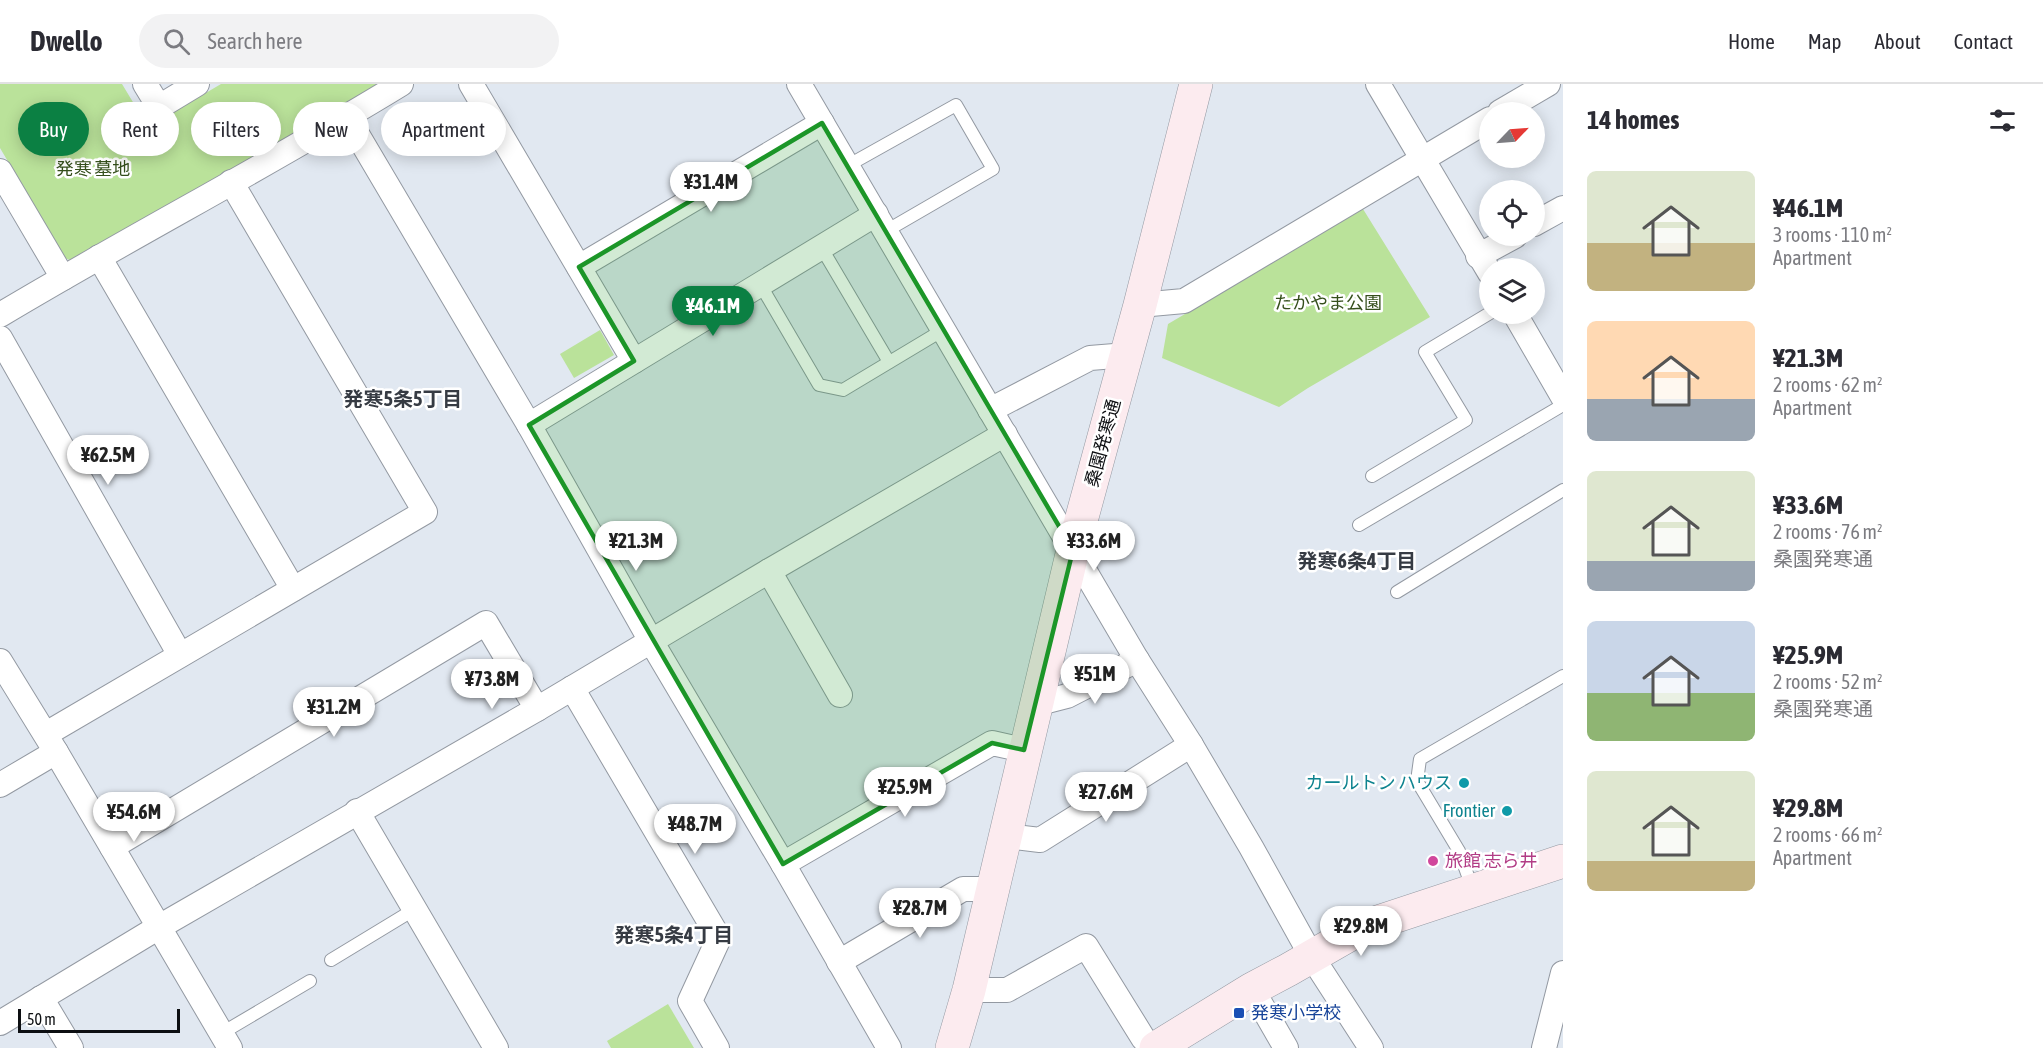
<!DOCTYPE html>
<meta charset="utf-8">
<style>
:root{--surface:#fff;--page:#f2f2f3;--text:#2b2b33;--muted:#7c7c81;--line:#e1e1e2;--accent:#0b8043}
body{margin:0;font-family:"Asap Condensed","Noto Sans JP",sans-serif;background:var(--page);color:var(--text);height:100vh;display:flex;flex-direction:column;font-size:22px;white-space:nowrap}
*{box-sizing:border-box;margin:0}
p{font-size:20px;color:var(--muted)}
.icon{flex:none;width:33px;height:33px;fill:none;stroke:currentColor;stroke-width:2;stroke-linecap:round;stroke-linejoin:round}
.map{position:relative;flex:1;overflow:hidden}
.side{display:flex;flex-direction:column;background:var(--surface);width:480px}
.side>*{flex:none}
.top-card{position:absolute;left:18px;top:18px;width:570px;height:54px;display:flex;gap:12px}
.needle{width:39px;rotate:65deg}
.buttons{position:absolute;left:1479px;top:18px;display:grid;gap:12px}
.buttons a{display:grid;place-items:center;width:66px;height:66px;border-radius:50%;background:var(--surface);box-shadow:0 3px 15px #0003;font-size:30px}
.scale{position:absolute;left:18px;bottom:15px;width:162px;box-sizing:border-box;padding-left:6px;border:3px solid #0d0f12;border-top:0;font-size:16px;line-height:21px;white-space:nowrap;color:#0d0f12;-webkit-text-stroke:4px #fff;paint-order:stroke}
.price{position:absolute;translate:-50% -51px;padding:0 14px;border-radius:21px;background:#fff;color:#222;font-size:20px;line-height:39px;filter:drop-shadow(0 2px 3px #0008)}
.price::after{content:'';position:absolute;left:50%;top:36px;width:18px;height:14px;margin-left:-9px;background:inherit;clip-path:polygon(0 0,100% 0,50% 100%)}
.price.current{background:var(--accent);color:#fff}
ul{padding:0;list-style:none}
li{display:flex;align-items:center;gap:18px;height:150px;padding:0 24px}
li span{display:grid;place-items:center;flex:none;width:168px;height:120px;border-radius:9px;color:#555}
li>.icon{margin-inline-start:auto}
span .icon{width:72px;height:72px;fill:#fffc;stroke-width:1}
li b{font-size:26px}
h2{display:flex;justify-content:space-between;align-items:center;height:72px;padding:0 24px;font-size:26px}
.pill{padding:0 21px;border-radius:27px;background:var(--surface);box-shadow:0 3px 15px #0003;font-size:21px;line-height:54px}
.pill.current{background:var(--accent);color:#fff}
header{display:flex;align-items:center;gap:36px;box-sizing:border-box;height:84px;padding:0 30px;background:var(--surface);border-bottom:2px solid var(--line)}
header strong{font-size:28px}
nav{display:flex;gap:33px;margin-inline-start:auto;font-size:21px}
.search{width:420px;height:54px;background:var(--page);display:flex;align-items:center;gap:15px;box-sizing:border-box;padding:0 21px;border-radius:33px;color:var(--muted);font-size:22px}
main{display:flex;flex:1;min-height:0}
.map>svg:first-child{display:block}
.green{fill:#bae29a}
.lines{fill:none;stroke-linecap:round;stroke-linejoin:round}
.lane-casing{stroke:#9399a2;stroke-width:14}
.street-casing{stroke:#9399a2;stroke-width:26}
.secondary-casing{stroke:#9399a2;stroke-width:34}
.lane{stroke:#fff;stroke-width:12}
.street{stroke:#fff;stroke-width:24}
.secondary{stroke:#fcebef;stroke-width:33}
.marked{fill:#1c9628;fill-opacity:0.2;stroke:#1c9628;stroke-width:4.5;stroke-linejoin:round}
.culture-dot{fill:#0f9aa8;stroke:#fff;stroke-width:2}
.hotel-dot{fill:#d1479c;stroke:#fff;stroke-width:2}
.transit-dot{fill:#1a4fb4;stroke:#fff;stroke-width:2}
.labels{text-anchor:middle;stroke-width:5;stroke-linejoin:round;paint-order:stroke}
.park-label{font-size:18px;fill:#354f1c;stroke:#fff}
.street-label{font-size:18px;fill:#0d0f12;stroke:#fff}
.culture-label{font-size:18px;fill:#0d838f;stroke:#fff;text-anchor:end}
.hotel-label{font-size:18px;fill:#b23c85;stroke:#fff;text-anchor:start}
.transit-label{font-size:18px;fill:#164399;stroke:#fff;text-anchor:start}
.neighbourhood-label{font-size:20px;font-weight:bold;fill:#363b43;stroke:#fff}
</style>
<header>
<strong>Dwello</strong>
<div class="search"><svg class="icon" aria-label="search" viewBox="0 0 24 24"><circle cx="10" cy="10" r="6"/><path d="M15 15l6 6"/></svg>Search here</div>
<nav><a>Home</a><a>Map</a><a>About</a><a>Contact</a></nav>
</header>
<main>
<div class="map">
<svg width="1563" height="964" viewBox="0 0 1563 964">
<rect width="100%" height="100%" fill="#e1e8f1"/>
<g class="green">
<path d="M0,0H122L148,43L221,0H380L78,180L65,174L0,64Z"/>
<path d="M1363,125L1430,233L1308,304L1279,323L1162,274L1168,240Z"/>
<path d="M600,246L614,271L574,294L560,270Z"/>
<path d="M668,920L694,964H611L607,957Z"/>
</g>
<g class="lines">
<defs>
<g id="lane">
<path d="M847,82L956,21L993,85L886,147"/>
<path d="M821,163L889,278"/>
<path d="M760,200L819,301L843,306L943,246"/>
<path d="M1372,392L1466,336L1425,268L1490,229"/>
<path d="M1359,441L1563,321"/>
<path d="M1397,508L1563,406"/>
<path d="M1473,806L1459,767L1417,697L1420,675L1563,592"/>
<path d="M331,876L415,825"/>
<path d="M222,949L310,897"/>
</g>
<g id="street">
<path d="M145,0L159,23L197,0"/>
<path d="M471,0L634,277"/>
<path d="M799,0L1137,576L1191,661L1251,763L1312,873L1371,964"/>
<path d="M1378,0L1490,189"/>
<path d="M1500,28L1548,0"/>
<path d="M347,33L529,341L651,557L783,780L889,964"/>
<path d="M0,87L63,194"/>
<path d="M1534,140L1563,124"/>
<path d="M1478,172L1515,152"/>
<path d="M99,173L293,505"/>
<path d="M579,183L822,39"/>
<path d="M1140,221L1184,217L1490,35"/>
<path d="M1515,230L1563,313"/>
<path d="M0,231C132,152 269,81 401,0"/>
<path d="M0,254L180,571"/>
<path d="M990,326L1090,274L1127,271"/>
<path d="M529,341L876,130"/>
<path d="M769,487L840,611"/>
<path d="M0,577L56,668L230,964"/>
<path d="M572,604L719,854L690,917L717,964"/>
<path d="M1036,620L1067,612L1137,576"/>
<path d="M46,650L425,428L231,98"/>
<path d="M0,701L56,668"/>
<path d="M357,727L496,964"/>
<path d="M1006,752L1040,756L1191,661"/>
<path d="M112,763L486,539L537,625"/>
<path d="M783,780L992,659L1024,666"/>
<path d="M839,878L963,805H993"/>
<path d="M1252,905L1286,964"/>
<path d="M969,906H1007L1086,862L1143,954L1152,964"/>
<path d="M41,914L71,964"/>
<path d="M0,939L159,843L537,625L769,487L1005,350"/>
<path d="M1544,964L1563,889"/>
</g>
<g id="secondary">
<path d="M952,964L969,906L1073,466L1140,221L1196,0"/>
<path d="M1156,964L1252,905L1288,886L1363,843L1563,777"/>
</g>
</defs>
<use href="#lane" class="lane-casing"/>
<use href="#street" class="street-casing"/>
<use href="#secondary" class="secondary-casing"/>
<use href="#lane" class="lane"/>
<use href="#street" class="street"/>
<use href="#secondary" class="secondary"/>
</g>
<path class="marked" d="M822,39L1073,466L1024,666L992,659L783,780L529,341L634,277L579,183Z"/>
<g class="culture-dot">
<circle cx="1464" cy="699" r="6"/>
<circle cx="1507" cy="727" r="6"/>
</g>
<circle class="hotel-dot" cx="1433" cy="777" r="6"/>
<rect class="transit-dot" x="1233" y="923" width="12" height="12" rx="3"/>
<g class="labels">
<g class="park-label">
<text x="93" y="91">発寒 墓地</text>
<text x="1328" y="225">たかやま公園</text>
</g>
<g class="street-label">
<text transform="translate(1103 359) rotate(-75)" y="6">桑園発寒通</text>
</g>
<g class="culture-label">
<text x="1452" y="705">カールトン ハウス</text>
<text x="1495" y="733">Frontier</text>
</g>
<g class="hotel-label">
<text x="1445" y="783">旅館 志ら井</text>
</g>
<g class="transit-label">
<text x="1251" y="935">発寒小学校</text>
</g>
<g class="neighbourhood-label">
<text x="403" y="322">発寒5条5丁目</text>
<text x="1357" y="484">発寒6条4丁目</text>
<text x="674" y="858">発寒5条4丁目</text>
</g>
</g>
</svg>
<div class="buttons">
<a><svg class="needle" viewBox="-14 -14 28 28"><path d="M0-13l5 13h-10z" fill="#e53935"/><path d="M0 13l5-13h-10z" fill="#7c7c81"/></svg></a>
<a><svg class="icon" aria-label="locate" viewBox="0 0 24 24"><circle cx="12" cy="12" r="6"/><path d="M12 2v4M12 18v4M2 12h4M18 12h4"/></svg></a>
<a><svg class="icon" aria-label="layers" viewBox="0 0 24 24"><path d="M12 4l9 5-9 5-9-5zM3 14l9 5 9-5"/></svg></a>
</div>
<div class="scale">50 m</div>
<b class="price" style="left:711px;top:129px">¥31.4M</b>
<b class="price current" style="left:713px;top:253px">¥46.1M</b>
<b class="price" style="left:108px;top:402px">¥62.5M</b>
<b class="price" style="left:636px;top:488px">¥21.3M</b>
<b class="price" style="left:1094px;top:488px">¥33.6M</b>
<b class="price" style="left:1095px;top:621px">¥51M</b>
<b class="price" style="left:492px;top:626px">¥73.8M</b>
<b class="price" style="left:334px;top:654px">¥31.2M</b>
<b class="price" style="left:905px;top:734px">¥25.9M</b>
<b class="price" style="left:1106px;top:739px">¥27.6M</b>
<b class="price" style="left:134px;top:759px">¥54.6M</b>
<b class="price" style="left:695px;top:771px">¥48.7M</b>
<b class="price" style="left:920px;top:855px">¥28.7M</b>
<b class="price" style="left:1361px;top:873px">¥29.8M</b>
<div class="top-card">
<a class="pill current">Buy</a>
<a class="pill">Rent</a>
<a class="pill">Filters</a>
<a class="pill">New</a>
<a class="pill">Apartment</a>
</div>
</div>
<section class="side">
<h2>14 homes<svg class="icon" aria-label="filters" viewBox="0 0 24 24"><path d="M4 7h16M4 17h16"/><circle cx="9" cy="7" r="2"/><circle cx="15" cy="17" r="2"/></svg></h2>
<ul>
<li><span style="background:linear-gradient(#dfe7d0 60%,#c2b280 0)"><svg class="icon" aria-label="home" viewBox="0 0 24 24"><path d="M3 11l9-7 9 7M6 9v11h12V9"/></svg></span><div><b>¥46.1M</b><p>3 rooms · 110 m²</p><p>Apartment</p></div></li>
<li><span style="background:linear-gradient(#ffd9b3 65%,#9aa5b1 0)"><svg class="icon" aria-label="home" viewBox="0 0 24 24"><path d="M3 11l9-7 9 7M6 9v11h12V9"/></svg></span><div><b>¥21.3M</b><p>2 rooms · 62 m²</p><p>Apartment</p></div></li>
<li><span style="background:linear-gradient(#dfe7d0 75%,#9aa5b1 0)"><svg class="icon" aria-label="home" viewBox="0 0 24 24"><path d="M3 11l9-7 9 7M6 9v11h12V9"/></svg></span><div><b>¥33.6M</b><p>2 rooms · 76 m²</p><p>桑園発寒通</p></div></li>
<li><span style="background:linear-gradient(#c9d6e8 60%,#8fb573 0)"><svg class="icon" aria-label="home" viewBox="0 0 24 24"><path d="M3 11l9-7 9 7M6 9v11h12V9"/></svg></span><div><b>¥25.9M</b><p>2 rooms · 52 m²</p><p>桑園発寒通</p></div></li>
<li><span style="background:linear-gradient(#dfe7d0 75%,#c2b280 0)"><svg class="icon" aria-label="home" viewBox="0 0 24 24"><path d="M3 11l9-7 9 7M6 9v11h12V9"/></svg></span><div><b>¥29.8M</b><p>2 rooms · 66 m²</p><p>Apartment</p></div></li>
</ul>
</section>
</main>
